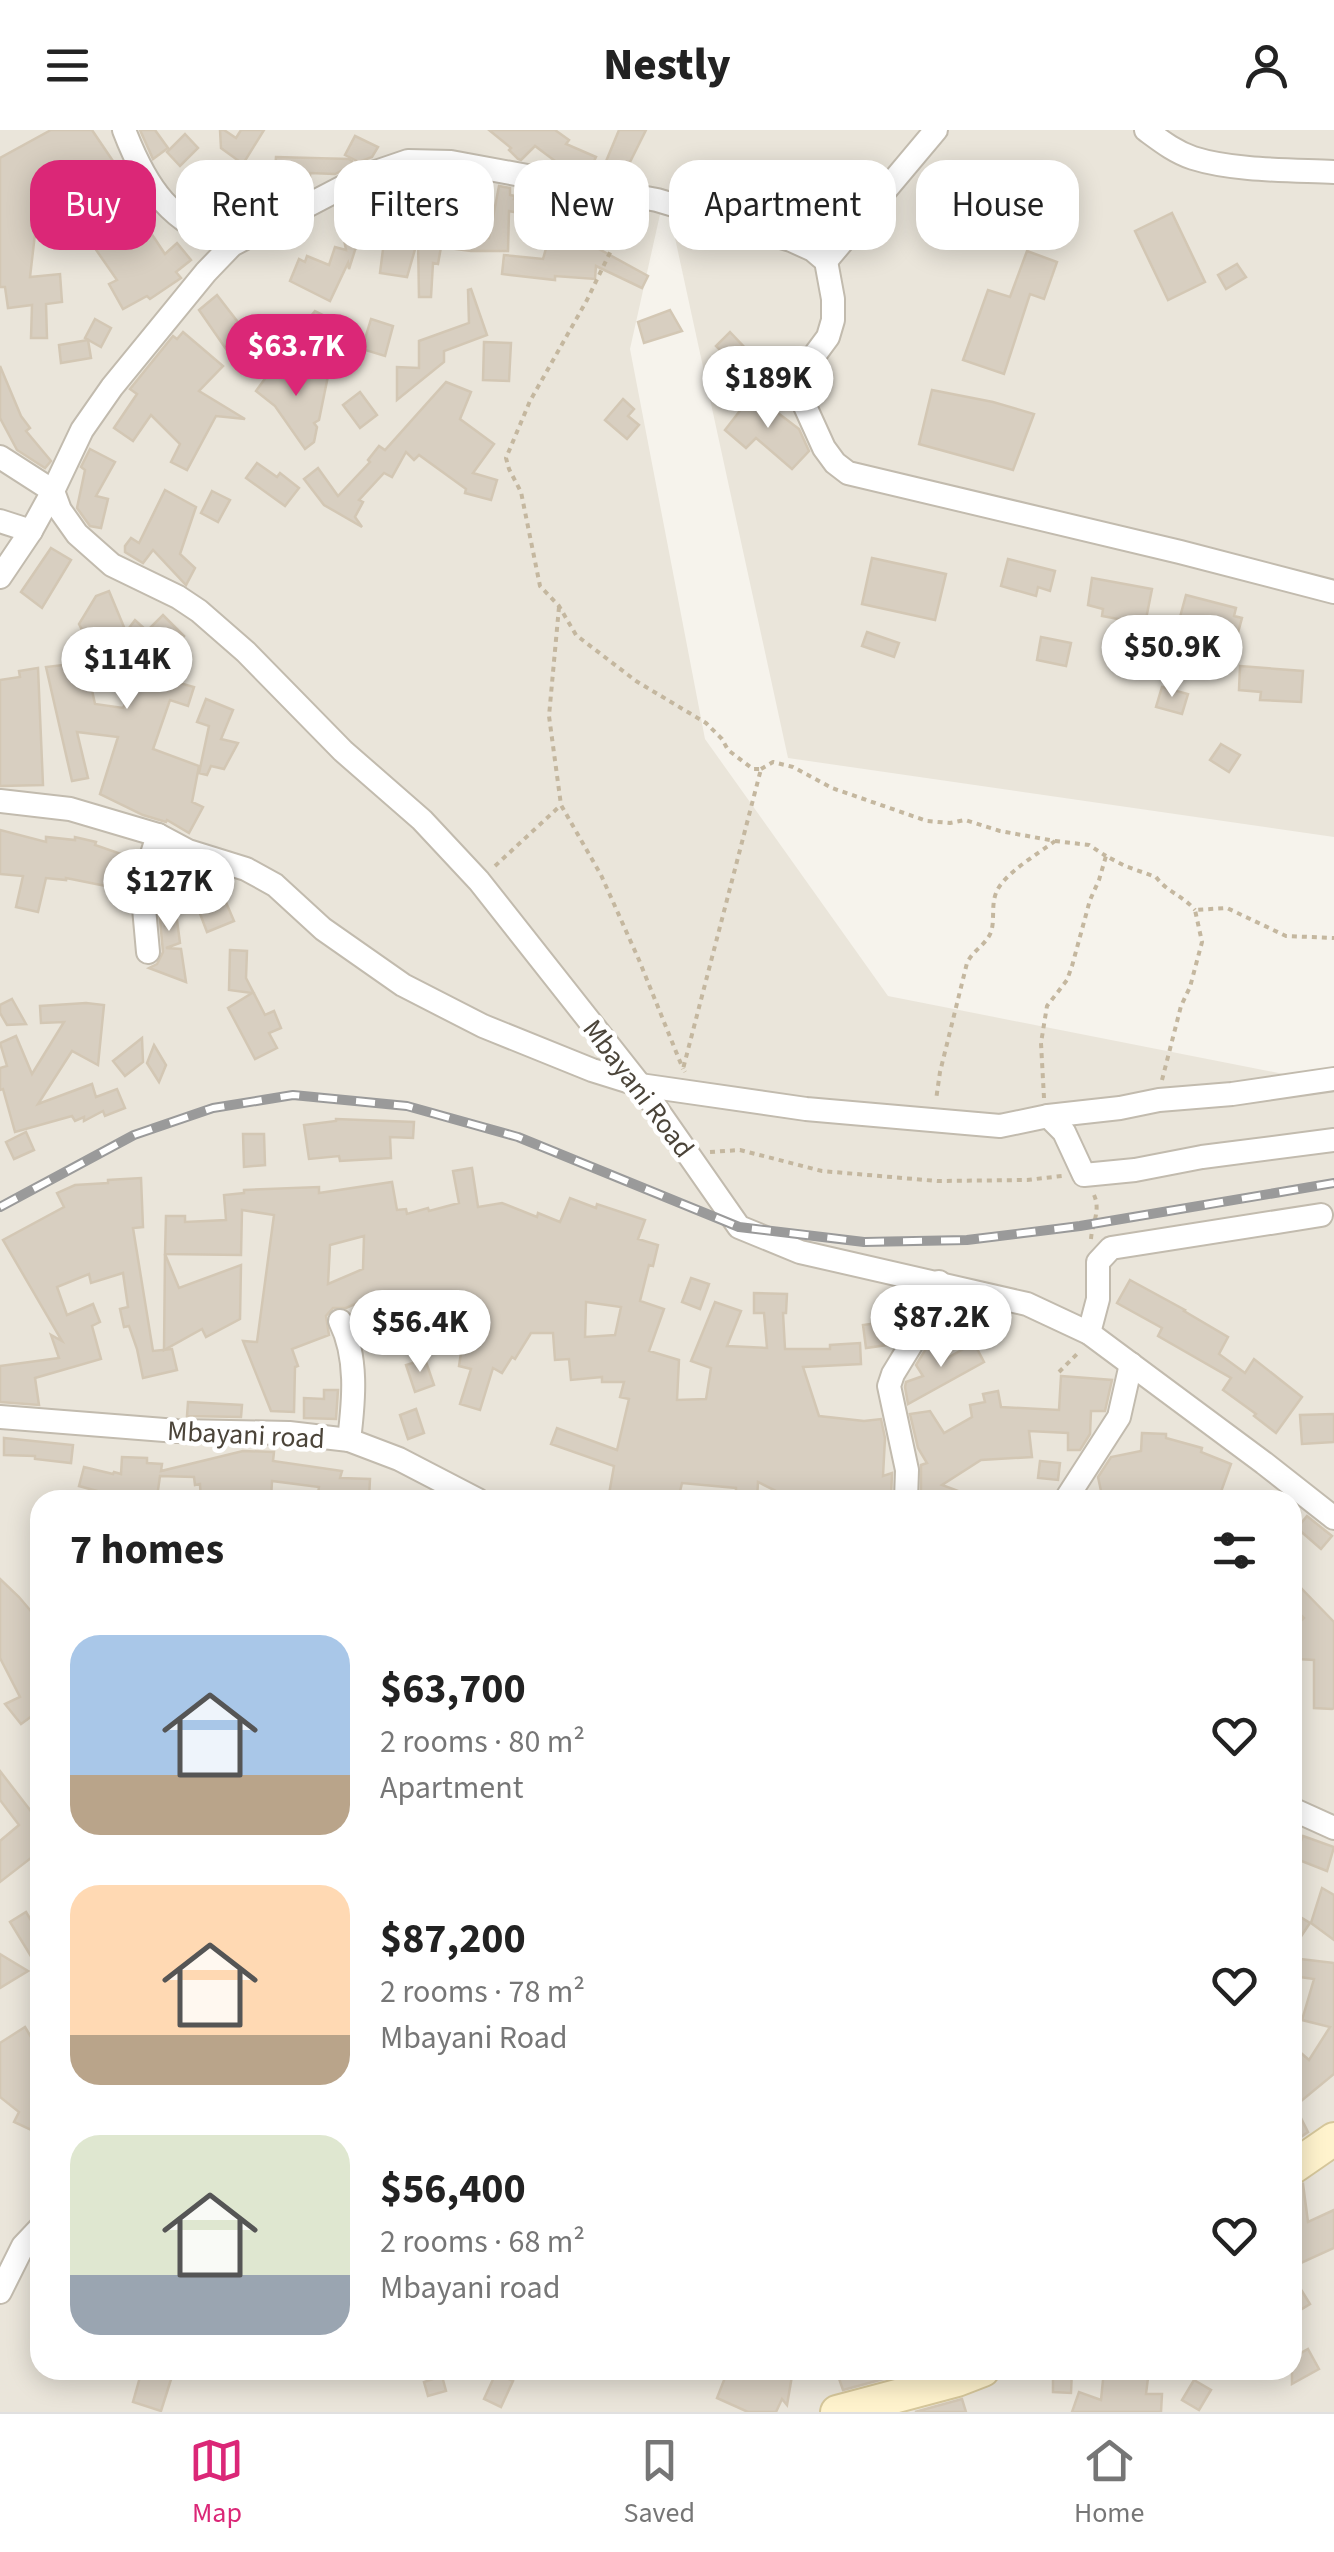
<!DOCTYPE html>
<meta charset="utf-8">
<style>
:root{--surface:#fff;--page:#f2f2f2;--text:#222;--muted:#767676;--line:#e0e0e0;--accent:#db2777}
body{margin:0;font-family:"Source Sans 3",sans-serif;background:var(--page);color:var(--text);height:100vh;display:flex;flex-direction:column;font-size:38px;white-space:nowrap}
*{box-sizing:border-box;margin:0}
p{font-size:32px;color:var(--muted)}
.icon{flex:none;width:55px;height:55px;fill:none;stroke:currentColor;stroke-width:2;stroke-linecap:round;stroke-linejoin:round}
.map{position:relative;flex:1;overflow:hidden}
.sheet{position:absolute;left:30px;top:1360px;width:1272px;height:890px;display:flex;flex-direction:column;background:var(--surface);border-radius:30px;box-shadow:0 5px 25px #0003}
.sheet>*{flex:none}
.banner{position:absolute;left:30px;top:30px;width:1275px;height:90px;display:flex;gap:20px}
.price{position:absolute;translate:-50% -85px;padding:0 22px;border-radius:35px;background:#fff;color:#222;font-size:32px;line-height:65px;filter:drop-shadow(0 2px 5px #0008)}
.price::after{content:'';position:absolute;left:50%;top:60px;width:30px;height:22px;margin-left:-15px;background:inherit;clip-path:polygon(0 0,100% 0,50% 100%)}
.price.selected{background:var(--accent);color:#fff}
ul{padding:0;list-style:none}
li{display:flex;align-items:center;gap:30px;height:250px;padding:0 40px}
li span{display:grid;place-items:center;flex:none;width:280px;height:200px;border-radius:30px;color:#555}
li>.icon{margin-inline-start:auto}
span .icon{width:120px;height:120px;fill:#fffc;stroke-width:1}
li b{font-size:42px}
h2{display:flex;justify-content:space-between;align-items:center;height:120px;padding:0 40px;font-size:42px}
.chip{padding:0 35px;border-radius:30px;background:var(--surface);box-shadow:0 5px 25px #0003;font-size:35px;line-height:90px}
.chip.selected{background:var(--accent);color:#fff}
header{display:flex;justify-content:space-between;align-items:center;height:130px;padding:0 40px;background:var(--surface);font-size:45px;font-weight:800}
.tab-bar{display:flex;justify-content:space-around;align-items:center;height:140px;border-top:2px solid var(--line);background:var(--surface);font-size:28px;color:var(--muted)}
.tab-bar a{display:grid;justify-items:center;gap:5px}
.tab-bar .selected{color:var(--accent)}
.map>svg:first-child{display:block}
.residential{fill:#eae5da;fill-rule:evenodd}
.building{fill:#d8cfc1;stroke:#d3c7b4;stroke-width:2.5;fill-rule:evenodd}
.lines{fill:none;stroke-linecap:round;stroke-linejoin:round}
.street-casing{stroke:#c2bbae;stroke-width:26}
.secondary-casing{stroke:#d6c79b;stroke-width:36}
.path{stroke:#c4b79f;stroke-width:4;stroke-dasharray:5 5;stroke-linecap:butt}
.street{stroke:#fff;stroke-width:22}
.secondary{stroke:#fff3cd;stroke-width:32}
.rail-casing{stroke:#9a9a9a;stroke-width:10}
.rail{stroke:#fff;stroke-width:6;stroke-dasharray:19;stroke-linecap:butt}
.labels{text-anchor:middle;stroke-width:9;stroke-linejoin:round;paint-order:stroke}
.street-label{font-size:28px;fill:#4b4439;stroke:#fff}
</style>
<header><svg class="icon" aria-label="menu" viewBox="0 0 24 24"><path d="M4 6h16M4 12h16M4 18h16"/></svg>Nestly<svg class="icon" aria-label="person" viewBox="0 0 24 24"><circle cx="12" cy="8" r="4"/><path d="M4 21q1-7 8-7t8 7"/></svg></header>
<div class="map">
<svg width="1334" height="2282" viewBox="0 0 1334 2282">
<rect width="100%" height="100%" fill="#f6f3ec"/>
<path class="residential" d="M0,0H1334V707L788,628L665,62L630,219L705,609L888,866L1334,954V2282H0ZM40,1370H1292V2240H40Z"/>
<g class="building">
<path d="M51,0H92L119,40L103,50L113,63L57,104L38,78L30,147L60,144L62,172L46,174L47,208H31L32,175L8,178L5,157H0V28Z"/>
<path d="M140,0H155L168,18L153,29Z"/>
<path d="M220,0H224L236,8L241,0H264L243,34L221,18Z"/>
<path d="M489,0H555L569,10L566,14L596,27L589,42L576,40L555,31L535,16L521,30L518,29L509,20L511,18Z"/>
<path d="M619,0H646L622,48L602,41Z"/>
<path d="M185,4L198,18L180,36L167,22Z"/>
<path d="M355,6L378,17L372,27L359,32L345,25Z"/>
<path d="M276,27L349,29L352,31L351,36L335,44L310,43V48L293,47V55L274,54Z"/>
<path d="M221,44H241V72H222Z"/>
<path d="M425,51L427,58L448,53L457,58L460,70L434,77L443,101L489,108L499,56L510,58V65L515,66L514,69L565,77L563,92L509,81L508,121H471L441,117L438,134L433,133L431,167H419L418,109L407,147L380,143L390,64Z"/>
<path d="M368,79L349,139L348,133L330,171L290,151L299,129L305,132L307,126L329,135L335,117L346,120L341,93L349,92L347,82Z"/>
<path d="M1172,83L1205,152L1168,170L1135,101Z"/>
<path d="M114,93L133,115L151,103L165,124L177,113L191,130L176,142L181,148L150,169L147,166L123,179L109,154L117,150L92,114Z"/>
<path d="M547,115L597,118L648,146L642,158L596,136L595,149L555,146V150L502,144L504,125L543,129Z"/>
<path d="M1027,121L1057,132L1044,169L1030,164L1004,244L963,230L988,160L1010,167Z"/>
<path d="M1237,134L1246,147L1226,159L1218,145Z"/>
<path d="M471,159L487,205L444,221V232L397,270V237L419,238V211L469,193L468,160Z"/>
<path d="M217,165L251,209L239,208L235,232L199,180Z"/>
<path d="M670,180L682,201L644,213L638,192Z"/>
<path d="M315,181L327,187L325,192L333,196L330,203L343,204L342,219L294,214L302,197Z"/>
<path d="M95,189L111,198L101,217L85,208Z"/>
<path d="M371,189L393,196L385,226L362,219Z"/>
<path d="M183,202L223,236L199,261L245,289L216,286L187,340L171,332L180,314L151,285L133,311L114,298L137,264L130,259L173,206L177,209Z"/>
<path d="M730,202L747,220L733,233L716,216Z"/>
<path d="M88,210L91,228L61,233L59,215Z"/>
<path d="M484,212L511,213L509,251L483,250Z"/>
<path d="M275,235L328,246L319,290L314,293L317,297L314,312L305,319L275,276L256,261Z"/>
<path d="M0,236L21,286L30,298L26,301L51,331L45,338L17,320L0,288Z"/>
<path d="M446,252L471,262L460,289L494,314L473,343L497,350L491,370L465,363L466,359L419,325L414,330L406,322L392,347L384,343L359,370L363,372L355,387L362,397L324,375L304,349L318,338L338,366L370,332L368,330L379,316L385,320Z"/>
<path d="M932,260L993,272L1034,284L1013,340L919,314Z"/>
<path d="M360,262L377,285L360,298L343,275Z"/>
<path d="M753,264L799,299L809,321L792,339L756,308L746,318L725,300Z"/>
<path d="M623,269L634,279L628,286L639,295L627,309L605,290Z"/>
<path d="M90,319L115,332L96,366L108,369L101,398L90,396L77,378L85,340L81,337Z"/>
<path d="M257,333L277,347L280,343L299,358L285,376L246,348Z"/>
<path d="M165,360L196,377L180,424L195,438L186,455L153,420L143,433L125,422V416L131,408L139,413Z"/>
<path d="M212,361L230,370L218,392L201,383Z"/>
<path d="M51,418L71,430L42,478L21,462Z"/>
<path d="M872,428L946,444L935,490L862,474Z"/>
<path d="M1008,429L1055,441L1050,461L1038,457L1036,466L1001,456Z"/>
<path d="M1092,448L1152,459L1145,494L1102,486L1103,479L1088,475Z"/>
<path d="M109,461L126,502L135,490L147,501L163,485L184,506L162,528L182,537L176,552L194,557L188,576L170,570L153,619L199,636L192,672L203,677L189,703L167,690L166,692L143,685L100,664L118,607L77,602L88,648L72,651L46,537L72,534L71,529L93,521L79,494L96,466ZM158,510L123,578L95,574L88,542L111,533L116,540Z"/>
<path d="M1186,465L1236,478L1234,486L1242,488L1233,521L1186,509L1188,501L1177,498Z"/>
<path d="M867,502L899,513L894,527L862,516Z"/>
<path d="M1041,507L1071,513L1066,536L1037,530Z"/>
<path d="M1240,536L1303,541L1301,572L1260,570L1261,562L1239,560Z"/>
<path d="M38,538L43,655L0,656V550L20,547L19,541Z"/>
<path d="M1162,557L1188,564L1182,584L1156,577Z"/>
<path d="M206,569L233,580L221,609L238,613L224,639L211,636L207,645L199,643L209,596L197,592Z"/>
<path d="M1221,614L1240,625L1229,642L1210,630Z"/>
<path d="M0,700L46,712V707L75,710V707L96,712L95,715L124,725L116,758L66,748V750L46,748L38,782L16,777L23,746L0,744Z"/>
<path d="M161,746L171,750L175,776L166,795L177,790L180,813L166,818L181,819L186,852L149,838L157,834L163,822L157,758Z"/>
<path d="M225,770L234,791L207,802L199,781Z"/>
<path d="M230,820L247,821L246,848L265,885L274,881L281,898L269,903L277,918L255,929L228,878L252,863L229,860Z"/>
<path d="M12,869L26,894L7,895L0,883V875Z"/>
<path d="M86,873L104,875L98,935L72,921L38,974L92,954L96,967L117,959L125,978L105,986L103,981L84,991V987L75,991L72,986L15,1002L3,959L0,960V938L7,936L0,913L16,906L32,944L64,892L41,893L40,876Z"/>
<path d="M142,908L143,932L125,946L113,931Z"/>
<path d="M154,915L166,935L159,952L147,933Z"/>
<path d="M336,989L414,992L413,1008L390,1007L391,1028L340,1031L339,1026L309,1029L304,995L336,991Z"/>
<path d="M26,1002L34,1020L14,1029L6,1012Z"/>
<path d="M243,1004H264L265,1035L244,1037Z"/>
<path d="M472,1038L478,1077L502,1073L537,1087L538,1083L560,1092L570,1068L596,1078L597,1074L645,1090L638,1109L658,1115L653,1136L649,1135L640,1171L664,1179L649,1221L679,1230L677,1270L706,1269L711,1238L691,1231L715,1172L741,1181L727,1216L767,1218L764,1183H754V1163L787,1164L786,1183H783L785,1219H830V1215L860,1213L861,1234L803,1237L819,1286L864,1291L881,1289L885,1308L883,1346L892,1343L891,1368L856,1366L855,1370H794L758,1352L757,1370H736V1358L682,1353L678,1370H608L614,1336L551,1314L557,1298L617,1320L629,1269L620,1267L624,1252H602V1247L571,1250L569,1229L555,1230L553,1203H531L515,1229L512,1227L502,1243L493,1238L480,1280L460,1274L471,1239L459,1236L461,1223L424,1222L425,1184L376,1194L371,1167L346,1178H333L326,1186L329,1205L292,1219L298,1236L295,1237L294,1282L271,1281L243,1211L257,1212L274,1085L242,1080L241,1125L165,1124L166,1086H185V1092L226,1090L224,1065L244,1063V1060L319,1057V1063L392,1052L397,1080L406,1079L407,1084L428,1078L429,1081L459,1073L453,1041ZM364,1106L363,1139L328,1154L330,1115ZM586,1172L621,1177L615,1205L585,1207Z"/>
<path d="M141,1048L143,1097L133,1098L153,1221L172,1219L177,1240L143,1248L137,1219L129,1196L124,1197L120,1179L128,1177L123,1143L91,1153L89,1144L57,1157L67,1185L93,1174L100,1192L92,1196L101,1229L35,1248L39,1275L0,1272V1236L59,1228L51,1205L62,1211L3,1110L64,1077L57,1063L75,1055L108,1053V1050Z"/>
<path d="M165,1124L179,1158L241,1135L240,1189L206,1207L202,1199L164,1220Z"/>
<path d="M691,1148L709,1154L700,1179L682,1172Z"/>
<path d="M1130,1150L1185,1180L1184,1181L1228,1207L1219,1224L1245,1243L1254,1229L1302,1267L1276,1303L1254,1286L1256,1284L1223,1260L1231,1248L1158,1206L1162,1198L1117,1173Z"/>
<path d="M906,1189V1194L894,1214L866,1218L863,1195Z"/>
<path d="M974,1213L984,1232L908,1274L905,1257L906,1252L923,1246L916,1235L927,1217L930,1215L942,1231Z"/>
<path d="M425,1229L434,1255L415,1262L406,1235Z"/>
<path d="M1061,1246L1112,1250L1105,1281H1091L1090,1304L1080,1320H1068V1303L1029,1301L1032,1327L981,1330L942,1355L977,1368V1370H921V1335L927,1333L918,1318L910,1284L930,1281L944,1303L972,1287L970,1275L985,1272L983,1264L998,1261L1001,1277L1059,1280Z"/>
<path d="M324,1260H338L336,1289L304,1288V1268L324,1269Z"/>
<path d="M188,1272L242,1275L241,1287L187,1286Z"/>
<path d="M416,1279L424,1303L408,1309L400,1285Z"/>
<path d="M1334,1284V1312L1302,1314L1300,1285Z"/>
<path d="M1142,1303L1166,1304V1308L1202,1318L1201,1322L1231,1334L1218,1370H1103L1098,1347L1111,1327L1141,1321Z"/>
<path d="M4,1308L73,1315L71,1333L35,1329V1326L4,1325Z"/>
<path d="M243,1321L274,1322L273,1331L342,1341L340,1348L370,1349L369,1369L344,1368L318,1363L319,1357L272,1351L271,1370H201L200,1354L195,1355L194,1347L160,1346L157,1367L151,1366V1370H107L108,1364L79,1356L84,1337L113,1344L114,1342L121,1344L122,1327L147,1328V1333L162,1334L161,1341Z"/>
<path d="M1040,1331L1060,1333L1058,1350L1038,1348Z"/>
<path d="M1307,1386L1332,1406L1321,1419L1297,1398Z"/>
<path d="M0,1449L19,1467L40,1492V1580L21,1594L5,1574L20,1567L0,1528Z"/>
<path d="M1302,1459L1334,1492V1578L1332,1579L1314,1578V1530L1298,1529L1299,1498L1296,1495L1304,1488L1292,1477V1468Z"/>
<path d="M0,1641L40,1693V1721L0,1752V1711L19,1695L0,1670Z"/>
<path d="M1303,1706L1334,1717L1327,1741L1294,1728Z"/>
<path d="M1322,1758L1334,1765V1810L1311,1793Z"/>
<path d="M26,1782L40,1805V1841L10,1792Z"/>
<path d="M1292,1782L1310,1793L1292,1820Z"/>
<path d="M0,1824L28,1841L0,1858Z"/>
<path d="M1292,1828L1334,1833V1944L1295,1976L1308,2002L1292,2013V1915L1309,1930L1330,1897L1302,1890L1314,1849L1292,1846Z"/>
<path d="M25,1897L40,1922V2004L14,1992L19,1982L0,1967V1913Z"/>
<path d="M1303,2054L1308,2092L1334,2080V2118L1292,2137V2058Z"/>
<path d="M1292,2145L1310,2174L1292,2185Z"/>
<path d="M1308,2219L1319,2239L1292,2254V2228Z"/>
<path d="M142,2240H174L161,2281L133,2272Z"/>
<path d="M728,2240H793L787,2275L782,2269L776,2282H748L717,2268Z"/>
<path d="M836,2240H917L843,2260Z"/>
<path d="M1053,2240H1072L1071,2263L1053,2262Z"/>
<path d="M1104,2240H1149L1146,2264H1162L1161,2282H1072L1079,2262L1101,2270Z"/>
<path d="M496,2243L513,2251L501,2277L484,2269Z"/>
<path d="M442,2246L446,2261L428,2266L424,2252Z"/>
<path d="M1194,2250L1211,2260L1199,2280L1182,2270Z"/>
<path d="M962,2269L966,2282H915Z"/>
</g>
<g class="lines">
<defs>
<g id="street">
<path d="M124,0C147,60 170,92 232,115"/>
<path d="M1146,0C1161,11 1175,22 1193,28C1234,41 1291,40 1334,42"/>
<path d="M826,131L936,0"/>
<path d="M0,327L53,361L60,380L77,404L112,435L178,467L199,481L246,522L343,621L422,690L479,751L640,955L739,1097L800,1122L1027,1174L1089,1203L1264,1333L1334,1388"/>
<path d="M0,391L31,401"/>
<path d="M0,447L31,401L53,361L82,300L112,257L206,142L232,115L364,46L408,31L451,32L657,70L791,110L813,120L826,131L833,169V190L828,207L808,234L804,252V274L824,318L835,333L848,343L1180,422L1334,462"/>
<path d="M0,671L70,679L158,705L188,721L246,739L275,755L323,799L403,855L483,896L592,940L640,955L806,979L1000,996L1048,986L1120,978L1159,970L1232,964L1334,949"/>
<path d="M148,822L142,756L158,705"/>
<path d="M1048,986L1064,1002L1084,1045L1135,1040L1202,1027L1334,1010"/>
<path d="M340,1191C358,1227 354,1270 349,1310"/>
<path d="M1089,1203L1098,1169V1132L1111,1118L1321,1085"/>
<path d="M0,1287L177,1301L289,1303L349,1310L399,1329L478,1370"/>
<path d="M1068,1366L1119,1287L1131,1234"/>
<path d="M906,1370L907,1340L889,1256L893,1244L926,1190L939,1152"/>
<path d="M1292,1679L1334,1698"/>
<path d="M0,2162L23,2116L40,2098"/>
</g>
<g id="secondary">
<path d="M1292,2038L1334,2009"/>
<path d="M837,2282L957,2250L983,2240"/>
</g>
</defs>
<use href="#street" class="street-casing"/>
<use href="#secondary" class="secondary-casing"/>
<g class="path">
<path d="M622,85L621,100L587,170L530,271L506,328L509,339L521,362L540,456L559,476L576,505L636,551L706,593L722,609L728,620L753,639H761L683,939L685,942"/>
<path d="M559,477L549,586L561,675L601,745L639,830L683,939"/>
<path d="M761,639L773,632L793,637L832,658L927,691L950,693L965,690L1000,701L1055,711C1038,724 1003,744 996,763C991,776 995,790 991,802C986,815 973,820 967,833L940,942L936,970"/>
<path d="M1055,711L1089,715L1106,726"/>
<path d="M495,736L561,675"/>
<path d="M1162,950L1181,876L1190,857L1202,812L1195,780L1227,778L1286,806L1334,808"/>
<path d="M1044,968L1041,913L1047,876L1067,850L1072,836L1090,770L1099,750L1106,726L1125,736L1156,747C1168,763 1181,764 1195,780"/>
<path d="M710,1022L740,1020L822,1041L937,1051L1027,1050L1062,1046"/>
<path d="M1091,1109C1092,1094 1101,1080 1094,1065"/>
<path d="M1059,1242L1080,1221"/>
</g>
<use href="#street" class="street"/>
<use href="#secondary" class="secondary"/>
<defs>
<path id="rail" d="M0,1077L134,1005L213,978L293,965L407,976L518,1007L739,1097L864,1112L967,1110L1080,1096L1334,1053"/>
</defs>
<use href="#rail" class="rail-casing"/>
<use href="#rail" class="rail"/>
</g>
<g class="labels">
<g class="street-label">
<text transform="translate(639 958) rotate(53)" y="10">Mbayani Road</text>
<text transform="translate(246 1304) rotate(3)" y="10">Mbayani road</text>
</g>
</g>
</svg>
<b class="price selected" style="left:296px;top:269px">$63.7K</b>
<b class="price" style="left:768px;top:301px">$189K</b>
<b class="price" style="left:1172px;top:570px">$50.9K</b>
<b class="price" style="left:127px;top:582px">$114K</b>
<b class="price" style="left:169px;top:804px">$127K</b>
<b class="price" style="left:941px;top:1240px">$87.2K</b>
<b class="price" style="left:420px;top:1245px">$56.4K</b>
<div class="banner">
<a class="chip selected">Buy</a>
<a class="chip">Rent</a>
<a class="chip">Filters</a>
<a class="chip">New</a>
<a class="chip">Apartment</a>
<a class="chip">House</a>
</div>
<section class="sheet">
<h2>7 homes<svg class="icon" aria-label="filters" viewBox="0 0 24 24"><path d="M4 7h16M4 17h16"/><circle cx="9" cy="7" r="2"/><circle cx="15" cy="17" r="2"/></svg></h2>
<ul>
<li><span style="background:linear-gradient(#a9c7e8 70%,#b9a48a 0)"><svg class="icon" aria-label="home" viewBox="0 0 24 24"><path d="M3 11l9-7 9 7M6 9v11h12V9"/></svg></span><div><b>$63,700</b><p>2 rooms · 80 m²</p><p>Apartment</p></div><svg class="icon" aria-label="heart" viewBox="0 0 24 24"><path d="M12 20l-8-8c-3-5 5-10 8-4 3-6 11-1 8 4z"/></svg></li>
<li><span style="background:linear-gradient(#ffd9b3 75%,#b9a48a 0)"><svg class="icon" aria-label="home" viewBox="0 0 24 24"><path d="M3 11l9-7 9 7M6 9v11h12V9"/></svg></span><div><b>$87,200</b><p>2 rooms · 78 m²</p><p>Mbayani Road</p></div><svg class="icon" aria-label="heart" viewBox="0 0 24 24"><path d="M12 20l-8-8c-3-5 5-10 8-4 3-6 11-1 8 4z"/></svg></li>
<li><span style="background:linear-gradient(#dfe7d0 70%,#9aa5b1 0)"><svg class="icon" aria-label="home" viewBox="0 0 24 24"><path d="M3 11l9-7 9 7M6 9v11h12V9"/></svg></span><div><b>$56,400</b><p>2 rooms · 68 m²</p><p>Mbayani road</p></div><svg class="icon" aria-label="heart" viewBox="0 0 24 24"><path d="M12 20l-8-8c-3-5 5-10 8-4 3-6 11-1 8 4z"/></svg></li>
</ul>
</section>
</div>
<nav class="tab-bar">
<a class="selected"><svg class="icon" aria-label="map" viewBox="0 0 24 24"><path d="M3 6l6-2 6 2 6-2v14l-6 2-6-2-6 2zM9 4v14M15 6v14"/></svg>Map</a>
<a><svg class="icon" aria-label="saved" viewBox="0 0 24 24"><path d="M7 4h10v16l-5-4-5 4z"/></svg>Saved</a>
<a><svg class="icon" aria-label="home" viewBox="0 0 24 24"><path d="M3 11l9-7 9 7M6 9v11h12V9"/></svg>Home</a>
</nav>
